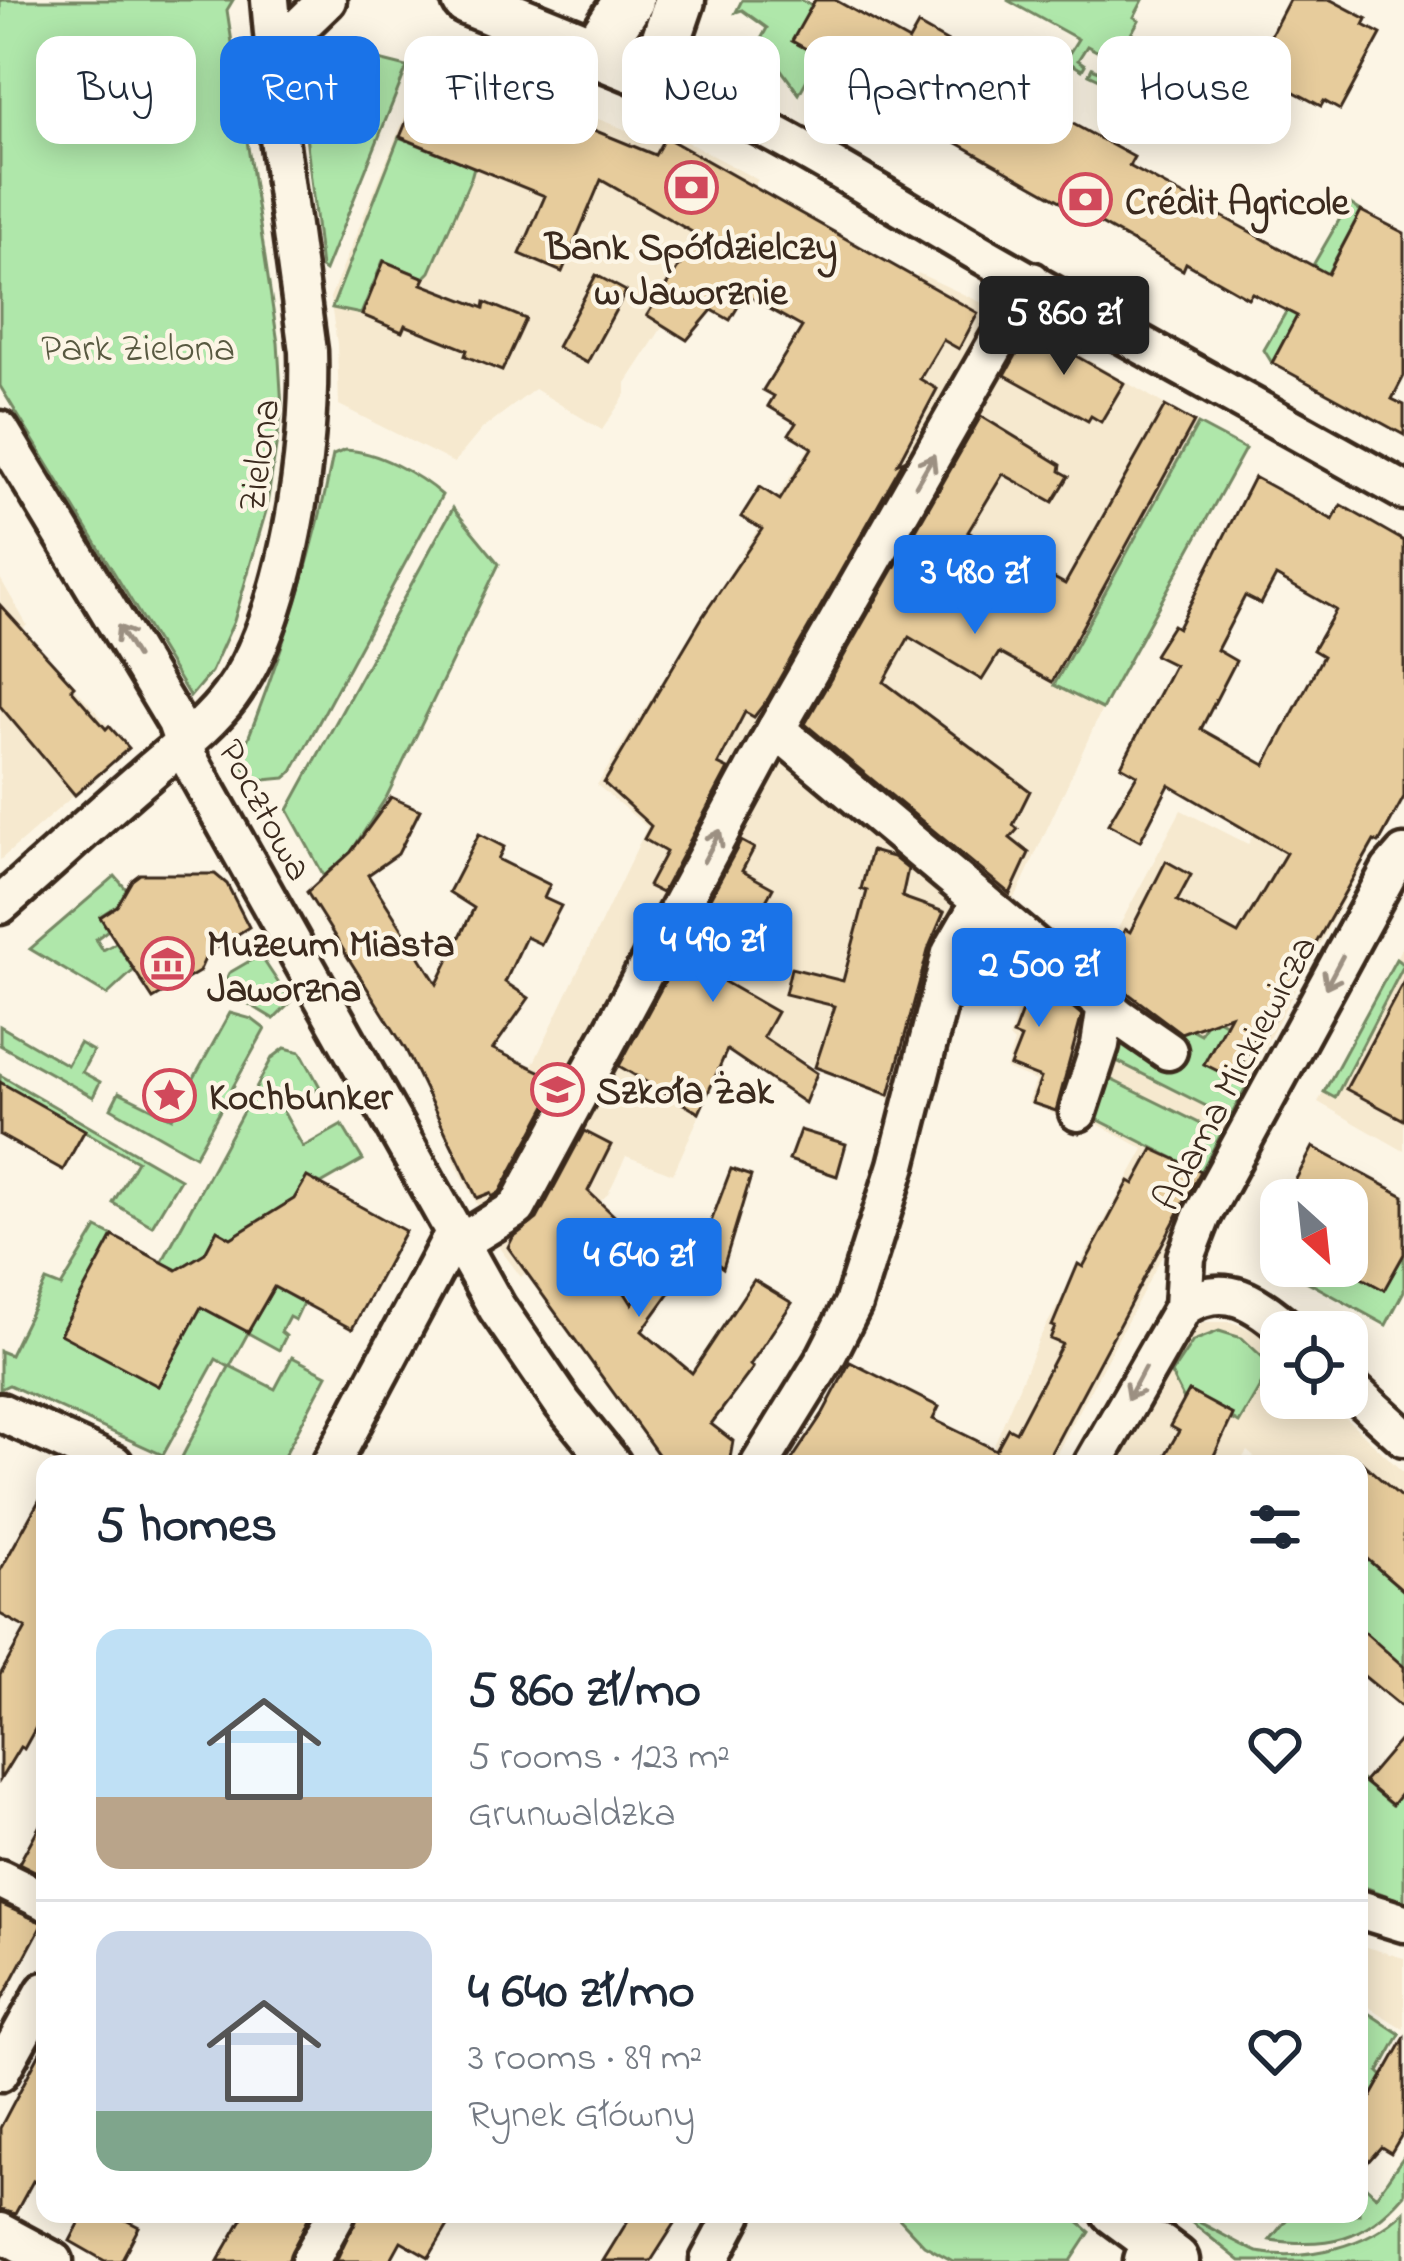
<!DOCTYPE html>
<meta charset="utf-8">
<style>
:root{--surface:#fff;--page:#f6f6f7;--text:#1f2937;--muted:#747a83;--line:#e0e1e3;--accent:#1a73e8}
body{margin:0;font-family:"Indie Flower",sans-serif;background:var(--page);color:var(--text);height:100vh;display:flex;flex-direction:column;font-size:45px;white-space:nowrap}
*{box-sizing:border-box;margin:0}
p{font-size:39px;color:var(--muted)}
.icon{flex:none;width:66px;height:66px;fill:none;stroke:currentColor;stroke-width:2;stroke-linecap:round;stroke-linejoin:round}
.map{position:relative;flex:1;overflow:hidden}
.sheet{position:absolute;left:36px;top:1455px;width:1332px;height:768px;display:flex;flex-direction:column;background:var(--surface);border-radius:24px;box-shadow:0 6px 30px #0003}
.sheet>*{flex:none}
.hud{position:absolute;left:36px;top:36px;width:1332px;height:108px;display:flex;gap:24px}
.needle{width:78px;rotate:153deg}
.tools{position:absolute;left:1260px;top:1179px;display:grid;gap:24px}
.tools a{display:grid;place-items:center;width:108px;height:108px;border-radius:24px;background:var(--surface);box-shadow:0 6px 30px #0003;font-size:60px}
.price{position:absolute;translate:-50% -102px;padding:0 27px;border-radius:12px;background:var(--accent);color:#fff;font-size:39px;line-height:78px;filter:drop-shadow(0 3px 6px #0008)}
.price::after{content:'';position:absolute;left:50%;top:72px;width:36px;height:27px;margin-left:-18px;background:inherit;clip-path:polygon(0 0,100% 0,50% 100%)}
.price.selected{background:#222;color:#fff}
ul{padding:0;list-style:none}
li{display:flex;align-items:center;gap:36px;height:300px;padding:0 60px}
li+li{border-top:3px solid var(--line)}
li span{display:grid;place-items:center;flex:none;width:336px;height:240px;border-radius:24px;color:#555}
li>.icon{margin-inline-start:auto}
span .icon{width:144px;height:144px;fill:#fffc;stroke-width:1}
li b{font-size:51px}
h2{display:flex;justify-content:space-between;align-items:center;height:144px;padding:0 60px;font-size:51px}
.tag{padding:0 42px;border-radius:24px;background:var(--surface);box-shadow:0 6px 30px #0003;font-size:42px;line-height:108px}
.tag.selected{background:var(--accent);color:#fff}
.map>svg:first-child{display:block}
.built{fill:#f6e9cf}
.green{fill:#afe7aa;stroke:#758864;stroke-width:3}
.building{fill:#e7cc9c;stroke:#3b2a1e;stroke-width:3;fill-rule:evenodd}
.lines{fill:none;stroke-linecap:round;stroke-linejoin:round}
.street-casing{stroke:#3b2a1e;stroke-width:45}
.secondary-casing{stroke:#3b2a1e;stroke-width:57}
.street{stroke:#fcf5e5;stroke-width:36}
.secondary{stroke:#fcf5e5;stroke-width:48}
.oneway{stroke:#9c9082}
.labels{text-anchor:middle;stroke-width:9;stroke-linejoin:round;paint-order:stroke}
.poi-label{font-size:39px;font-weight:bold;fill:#3b2a1e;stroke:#fcf5e5;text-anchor:start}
.park-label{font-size:39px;fill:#585941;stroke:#fcf5e5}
.street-label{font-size:39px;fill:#3b2a1e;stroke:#fcf5e5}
</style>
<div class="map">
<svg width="1404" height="2261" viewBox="0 0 1404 2261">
<rect width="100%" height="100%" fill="#fcf5e5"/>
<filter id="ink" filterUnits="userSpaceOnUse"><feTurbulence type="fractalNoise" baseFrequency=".00833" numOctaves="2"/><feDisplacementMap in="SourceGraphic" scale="24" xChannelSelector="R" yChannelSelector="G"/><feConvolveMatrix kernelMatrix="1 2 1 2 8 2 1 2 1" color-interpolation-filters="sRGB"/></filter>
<g filter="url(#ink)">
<g class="built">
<path d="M426,65L461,78L470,69L647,138L670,133L758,180L626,383V394L602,430L535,389L482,429L454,463L339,405L337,344L330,298Z"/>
<path d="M918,273L1023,322L1198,424L1054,684L1102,709L1018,892L986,936L951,907L903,1104L814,1066L739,1027L673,1174L626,1156L608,1194L521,1277L500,1249L452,1156L503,1127L647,827L597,785Z"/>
<path d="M0,578L27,625L23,629L128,748L0,860Z"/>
<path d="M1318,723L1404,789L1267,1042L1207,1172L1051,1464H986L1039,1339L1144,1149L1094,1122L1057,1115L1028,1103L1036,1081L1006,1069L1014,1043L1009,1038L1017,1011L989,996L1009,942L1101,978L1107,949L1181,810L1248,844Z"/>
<path d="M1404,943V1151L1318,1102Z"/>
<path d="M1203,1322H1231L1257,1332L1281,1356V1398H1325L1404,1473V1592L1359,1551V1464H1262L1247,1451L1239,1464H1111L1182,1343Z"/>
<path d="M1359,1945L1404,1958V2029L1359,2001Z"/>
</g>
<g class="green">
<path d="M0,0H233L227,10L278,343L282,408L266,511L234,621L211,672L190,697L0,386Z"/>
<path d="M742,0H801L812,6L820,56L799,94L760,41L767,28L742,10L736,12Z"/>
<path d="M1007,0H1143L1134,17L1139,20L1104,81L1089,74L1092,68L1099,71L1106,56L1087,46L1078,60L1085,65L1082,70L1065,60L1078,39Z"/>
<path d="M363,56L407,67L325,271L321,268L304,117L311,88L328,65Z"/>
<path d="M399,137L474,167L471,178L430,272L424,278L383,261L361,314L332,308Z"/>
<path d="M1349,203L1361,211L1313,301L1304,304L1272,363L1264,350Z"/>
<path d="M1198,424L1245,449L1102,709L1054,685Z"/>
<path d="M345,450C377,451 418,474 442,495L292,772L285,778L254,781L241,764L242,754C281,656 313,559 333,455Z"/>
<path d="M453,508L499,564L387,796L351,852L324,876L288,810Z"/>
<path d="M115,876L132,896L100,916L108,930L96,939L103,950L116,943L134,970L107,995L30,949Z"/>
<path d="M260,955L291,1002L274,1019L222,988L229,973Z"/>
<path d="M1396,959L1404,965L1335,1098L1324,1092Z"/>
<path d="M230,1013L252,1019L265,1029L195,1156L111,1108L119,1092L172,1118Z"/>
<path d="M1210,1015L1260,1042L1245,1056L1216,1041L1204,1063L1247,1085L1230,1118L1111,1058L1113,1033L1162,1062L1183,1025L1200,1034Z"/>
<path d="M0,1026L67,1065L79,1043L93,1051L82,1072L100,1082L93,1097L0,1045Z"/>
<path d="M285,1048L301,1052L320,1087L283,1111L303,1147L342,1125L363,1160L321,1184L307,1177L294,1199L231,1238L217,1231L205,1253L177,1270L162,1262L272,1058Z"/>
<path d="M0,1075L180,1179L152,1226L113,1203L137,1161L0,1083Z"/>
<path d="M1106,1077L1221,1134L1201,1172L1091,1116Z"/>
<path d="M97,1228L113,1236L61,1334L158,1386L201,1307L248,1332L274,1287L303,1303L295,1320L289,1317L281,1332L286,1336L279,1350L248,1333L230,1366L275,1389L292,1357L327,1375L280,1464H197L182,1457L229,1367L216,1359L163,1455L9,1385L0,1389V1351L10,1355L46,1281L61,1287Z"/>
<path d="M1404,1254V1291L1386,1325L1297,1276L1303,1266H1340L1384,1289Z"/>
<path d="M1219,1331L1242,1338L1272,1366L1239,1423L1232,1419V1415L1190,1392L1184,1400L1171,1374L1193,1341Z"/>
<path d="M1359,1552L1404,1591V1666L1359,1638Z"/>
<path d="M1359,1778L1391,1805L1404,1790V1902L1359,1885Z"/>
<path d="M1359,2007L1400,2034L1379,2072L1383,2076L1359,2119V2054L1366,2051Z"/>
<path d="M1404,2156V2194C1365,2240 1328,2248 1270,2240L1291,2214H1359V2180L1376,2196Z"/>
<path d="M1404,2211V2261H1240L1181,2214C1207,2224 1231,2241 1257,2252C1307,2261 1368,2246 1404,2211Z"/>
<path d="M895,2214H1069L1090,2232L1071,2261H953L924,2245Z"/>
</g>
<g class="building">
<path d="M815,0H835L909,41L918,25L1045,97L1040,106L1134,157L1129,166L1328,274L1361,211L1404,233V376L1392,399L1404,405V435L1272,363L1297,316L1252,293L1248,298L1186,263L1183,270L888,104L892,97L792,41Z"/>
<path d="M1289,0H1331L1367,19L1364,25L1381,34L1340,110L1324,101L1321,106L1270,79L1272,74L1255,65Z"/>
<path d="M426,74L468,92L471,80L655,155L665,137L978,313L959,349L943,340L920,379L937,389L898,463L904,460L768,699L754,717L745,712L718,764L728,769L662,893L648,886L666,852L644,839L651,826L604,783L703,616L762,529L741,517L760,487L780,500L812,448L789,434L796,423L768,406L774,396L763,390L802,327L745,295L730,320L712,310L687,340L647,315L699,236L601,180L562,272L520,254L545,196L400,137Z"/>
<path d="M384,261L425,278L422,284L484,308L485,302L526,319L502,371L465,356L467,350L405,325L402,332L362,315Z"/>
<path d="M596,275L626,291L587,363L557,347Z"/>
<path d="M1030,330L1124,383L1101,422L1091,416L1088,421L1005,375Z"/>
<path d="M1165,406L1194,422L1052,682L999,653L982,680L909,637L884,682L1030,791L1013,825L1018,829L1010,838L1029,853L1010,894L805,724L981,416L1061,465L1060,471L1069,476L1053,502L1003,474L968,532L1065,584Z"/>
<path d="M1254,477L1333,520L1341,505L1404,541V797L1379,843L1374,841L1260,1042L1254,1039L1234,1079L1204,1064L1230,1015L1181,1033L1105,976L1108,961L1125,929L1130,932L1166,861L1191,875L1177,901L1238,934L1286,853L1169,785L1140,841L1108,824L1137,775L1121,766L1174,665L1154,655L1173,625L1178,628ZM1276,576L1336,610L1313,650L1323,656L1265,765L1201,729L1236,661L1217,650L1245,596L1261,604Z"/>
<path d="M0,605L74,686L71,689L106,729L109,726L129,748L75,795L0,706Z"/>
<path d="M391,797L420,810L398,854L368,875L437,984L474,908L449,892L479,834L504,847L498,859L550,885L544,898L561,906L541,944L526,937L505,982L529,998L493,1049L560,1081L500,1192L492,1197L490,1193L477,1198L406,1050L307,892L351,852Z"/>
<path d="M741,841L754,848L742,871L773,888L723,981L777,1012L763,1037L817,1073L805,1103L727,1050L699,1113L619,1066Z"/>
<path d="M871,851L893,857L908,869L902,897L944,912L929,947L889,1095L815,1067L835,1006L785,994L791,968L843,981L867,891L861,889Z"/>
<path d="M140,874H215L227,884L249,927L207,954L199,972L153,999L100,917L117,906L132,880Z"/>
<path d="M1011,956L1082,1015L1056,1111L1032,1103L1041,1078L1010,1066L1021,1038L1013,1035L1024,1006L989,996L997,974Z"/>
<path d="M1404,981V1120L1346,1089Z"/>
<path d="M0,1082L85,1130L63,1170L0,1135Z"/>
<path d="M800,1130L846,1144L837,1176L789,1160Z"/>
<path d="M584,1131L611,1145L588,1191L624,1225L597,1249L632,1304L670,1246L692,1262L642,1331L692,1373L754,1280L792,1303L750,1365L753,1368L711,1424L733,1441L729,1464H665L508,1247L513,1237L537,1219Z"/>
<path d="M1313,1147L1404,1196V1254L1384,1290L1347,1270V1200H1285Z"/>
<path d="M1153,1149L1201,1171L1045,1464H789L823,1413L850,1362L939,1407L933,1419L996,1450L1008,1428L1016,1432L1062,1344L1050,1339L1055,1327L1052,1326L1078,1264L1083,1267L1129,1181L1134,1184Z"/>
<path d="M731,1169L751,1176L723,1268L700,1251Z"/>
<path d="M307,1177L405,1231L352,1329L274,1287L248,1332L201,1307L158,1386L60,1334L113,1236L177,1270L205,1253L217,1230L231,1238L294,1199Z"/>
<path d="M1189,1391L1233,1415L1210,1464H1160L1179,1431L1170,1426Z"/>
<path d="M1359,1460L1404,1500V1591L1359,1552Z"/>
<path d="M45,1490V1711L24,1749L20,1747L0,1780V1675L26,1628L0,1614V1571Z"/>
<path d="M1359,1627L1404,1667V1709L1359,1672Z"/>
<path d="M1404,1735V1790L1392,1805L1364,1782Z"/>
<path d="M45,1816V1876L19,1863Z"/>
<path d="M0,1904L43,1923L0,2003Z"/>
<path d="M1404,2039V2131L1391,2153L1381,2147L1359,2172V2119Z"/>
<path d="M45,2043V2189L33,2181L15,2214L0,2210V2128Z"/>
<path d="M84,2214H114L139,2227L121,2261H105L70,2241Z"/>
<path d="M245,2214H310L288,2261H218Z"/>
<path d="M358,2214H455L429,2257L401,2241L390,2261H336Z"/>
<path d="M632,2214H681L651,2261H603Z"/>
</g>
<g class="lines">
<defs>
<g id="street">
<path d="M654,76C768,123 868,188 974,250C1116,332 1261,410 1404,491"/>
<path d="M277,77L298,28L327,0"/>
<path d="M0,430L176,722L189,759L497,1308L563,1404L612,1464"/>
<path d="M776,729L1119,1017L1168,1051"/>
<path d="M0,905C48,863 95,819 144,777C173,751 207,727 230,696C289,615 311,450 308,351L276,116L277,77L270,0"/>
<path d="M1078,1112L1100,1045L1106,1005"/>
<path d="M460,1243L517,1208L766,747L1032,281"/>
<path d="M1183,1307C1225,1280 1257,1302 1290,1332"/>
<path d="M1347,1385L1404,1437"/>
<path d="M0,1412L114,1464"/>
<path d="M331,1464L454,1233"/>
<path d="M760,1464L826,1357L853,1304L897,1165L951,953L981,901"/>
<path d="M1093,1464L1183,1307L1186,1257L1202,1216L1390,870L1404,854"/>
<path d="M0,1879L45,1901"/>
<path d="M1359,1909L1404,1923"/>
<path d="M0,2072L45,1991"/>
<path d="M1111,2214L1158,2249"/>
<path d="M0,2232L54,2261"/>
<path d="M310,2261L336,2214"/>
<path d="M709,2261L734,2214"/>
</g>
<g id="secondary">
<path d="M467,0L654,76L680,0"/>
<path d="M597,49L629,0"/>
<path d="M1149,2261L1158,2249L1174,2261"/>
</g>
</defs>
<use href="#street" class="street-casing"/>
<use href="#secondary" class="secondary-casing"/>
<use href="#street" class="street"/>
<use href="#secondary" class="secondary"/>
</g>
<defs><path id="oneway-shaft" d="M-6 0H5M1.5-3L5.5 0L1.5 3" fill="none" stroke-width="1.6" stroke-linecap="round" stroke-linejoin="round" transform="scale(3)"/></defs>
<g class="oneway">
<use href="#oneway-shaft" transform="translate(925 470) rotate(-60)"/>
<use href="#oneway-shaft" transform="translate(127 641) rotate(-121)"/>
<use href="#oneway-shaft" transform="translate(712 846) rotate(-62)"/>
<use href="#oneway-shaft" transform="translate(1334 972) rotate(118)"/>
<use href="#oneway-shaft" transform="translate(1136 1384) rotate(118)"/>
</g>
</g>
<defs>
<symbol id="bank-ring" viewBox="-11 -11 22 22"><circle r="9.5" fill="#fcf5e5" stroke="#d1495b" stroke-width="1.5"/><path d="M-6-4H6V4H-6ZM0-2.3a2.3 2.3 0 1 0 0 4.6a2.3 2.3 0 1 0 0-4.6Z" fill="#d1495b"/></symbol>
<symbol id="museum-ring" viewBox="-11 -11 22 22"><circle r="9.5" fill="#fcf5e5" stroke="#d1495b" stroke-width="1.5"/><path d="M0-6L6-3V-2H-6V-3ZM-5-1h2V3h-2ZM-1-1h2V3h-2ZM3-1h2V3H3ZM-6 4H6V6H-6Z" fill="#d1495b"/></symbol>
<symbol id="school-ring" viewBox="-11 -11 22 22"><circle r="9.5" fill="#fcf5e5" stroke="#d1495b" stroke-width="1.5"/><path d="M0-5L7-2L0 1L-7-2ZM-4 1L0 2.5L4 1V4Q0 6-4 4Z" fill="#d1495b"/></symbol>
<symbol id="sight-ring" viewBox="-11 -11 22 22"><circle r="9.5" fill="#fcf5e5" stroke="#d1495b" stroke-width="1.5"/><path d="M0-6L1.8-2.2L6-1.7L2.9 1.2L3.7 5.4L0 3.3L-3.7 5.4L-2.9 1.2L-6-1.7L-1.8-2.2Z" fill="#d1495b"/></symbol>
</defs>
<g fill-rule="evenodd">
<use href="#bank-ring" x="662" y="158" width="59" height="59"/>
<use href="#bank-ring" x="1056" y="170" width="59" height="59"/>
<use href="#museum-ring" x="138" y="934" width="59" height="59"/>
<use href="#school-ring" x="528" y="1060" width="59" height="59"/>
<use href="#sight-ring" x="140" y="1066" width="59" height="59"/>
</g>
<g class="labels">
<g class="poi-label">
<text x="1125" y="214">Crédit Agricole</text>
<text x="691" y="259" text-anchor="middle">Bank Spółdzielczy<tspan x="691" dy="45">w Jaworznie</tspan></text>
<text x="207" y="956">Muzeum Miasta<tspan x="207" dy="45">Jaworzna</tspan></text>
<text x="596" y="1103">Szkoła Żak</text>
<text x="209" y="1109">Kochbunker</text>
</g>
<g class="park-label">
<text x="138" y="360">Park Zielona</text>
</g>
<g class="street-label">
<text transform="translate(257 455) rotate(-82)" y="14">Zielona</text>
<text transform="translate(267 809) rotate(61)" y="14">Pocztowa</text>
<text transform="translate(1233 1072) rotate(-62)" y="14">Adama Mickiewicza</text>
</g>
</g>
</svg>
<div class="tools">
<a><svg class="needle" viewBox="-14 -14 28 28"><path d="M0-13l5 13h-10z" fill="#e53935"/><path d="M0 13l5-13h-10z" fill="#747a83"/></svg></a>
<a><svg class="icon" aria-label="locate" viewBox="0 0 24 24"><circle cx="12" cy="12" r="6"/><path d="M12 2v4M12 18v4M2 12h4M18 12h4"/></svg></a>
</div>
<b class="price selected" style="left:1064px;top:378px">5 860 zł</b>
<b class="price" style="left:975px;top:637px">3 480 zł</b>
<b class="price" style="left:713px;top:1005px">4 490 zł</b>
<b class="price" style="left:1039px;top:1030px">2 500 zł</b>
<b class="price" style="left:639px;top:1320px">4 640 zł</b>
<div class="hud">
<a class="tag">Buy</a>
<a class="tag selected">Rent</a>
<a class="tag">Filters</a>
<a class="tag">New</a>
<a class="tag">Apartment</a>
<a class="tag">House</a>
</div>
<section class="sheet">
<h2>5 homes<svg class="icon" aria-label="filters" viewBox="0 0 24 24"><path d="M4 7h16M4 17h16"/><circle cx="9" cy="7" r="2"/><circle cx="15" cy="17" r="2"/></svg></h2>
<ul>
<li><span style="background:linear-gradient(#bfe0f5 70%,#b9a48a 0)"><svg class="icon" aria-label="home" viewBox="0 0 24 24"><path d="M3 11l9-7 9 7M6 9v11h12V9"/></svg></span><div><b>5 860 zł/mo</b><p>5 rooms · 123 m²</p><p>Grunwaldzka</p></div><svg class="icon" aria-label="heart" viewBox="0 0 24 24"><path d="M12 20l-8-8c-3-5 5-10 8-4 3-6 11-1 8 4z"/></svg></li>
<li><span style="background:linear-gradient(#c9d6e8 75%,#7fa58c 0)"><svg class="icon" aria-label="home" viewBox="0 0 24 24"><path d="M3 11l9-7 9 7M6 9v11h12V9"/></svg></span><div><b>4 640 zł/mo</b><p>3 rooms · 89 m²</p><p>Rynek Główny</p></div><svg class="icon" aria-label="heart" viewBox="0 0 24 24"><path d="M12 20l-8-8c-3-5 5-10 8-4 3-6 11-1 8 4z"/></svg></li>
</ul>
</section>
</div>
